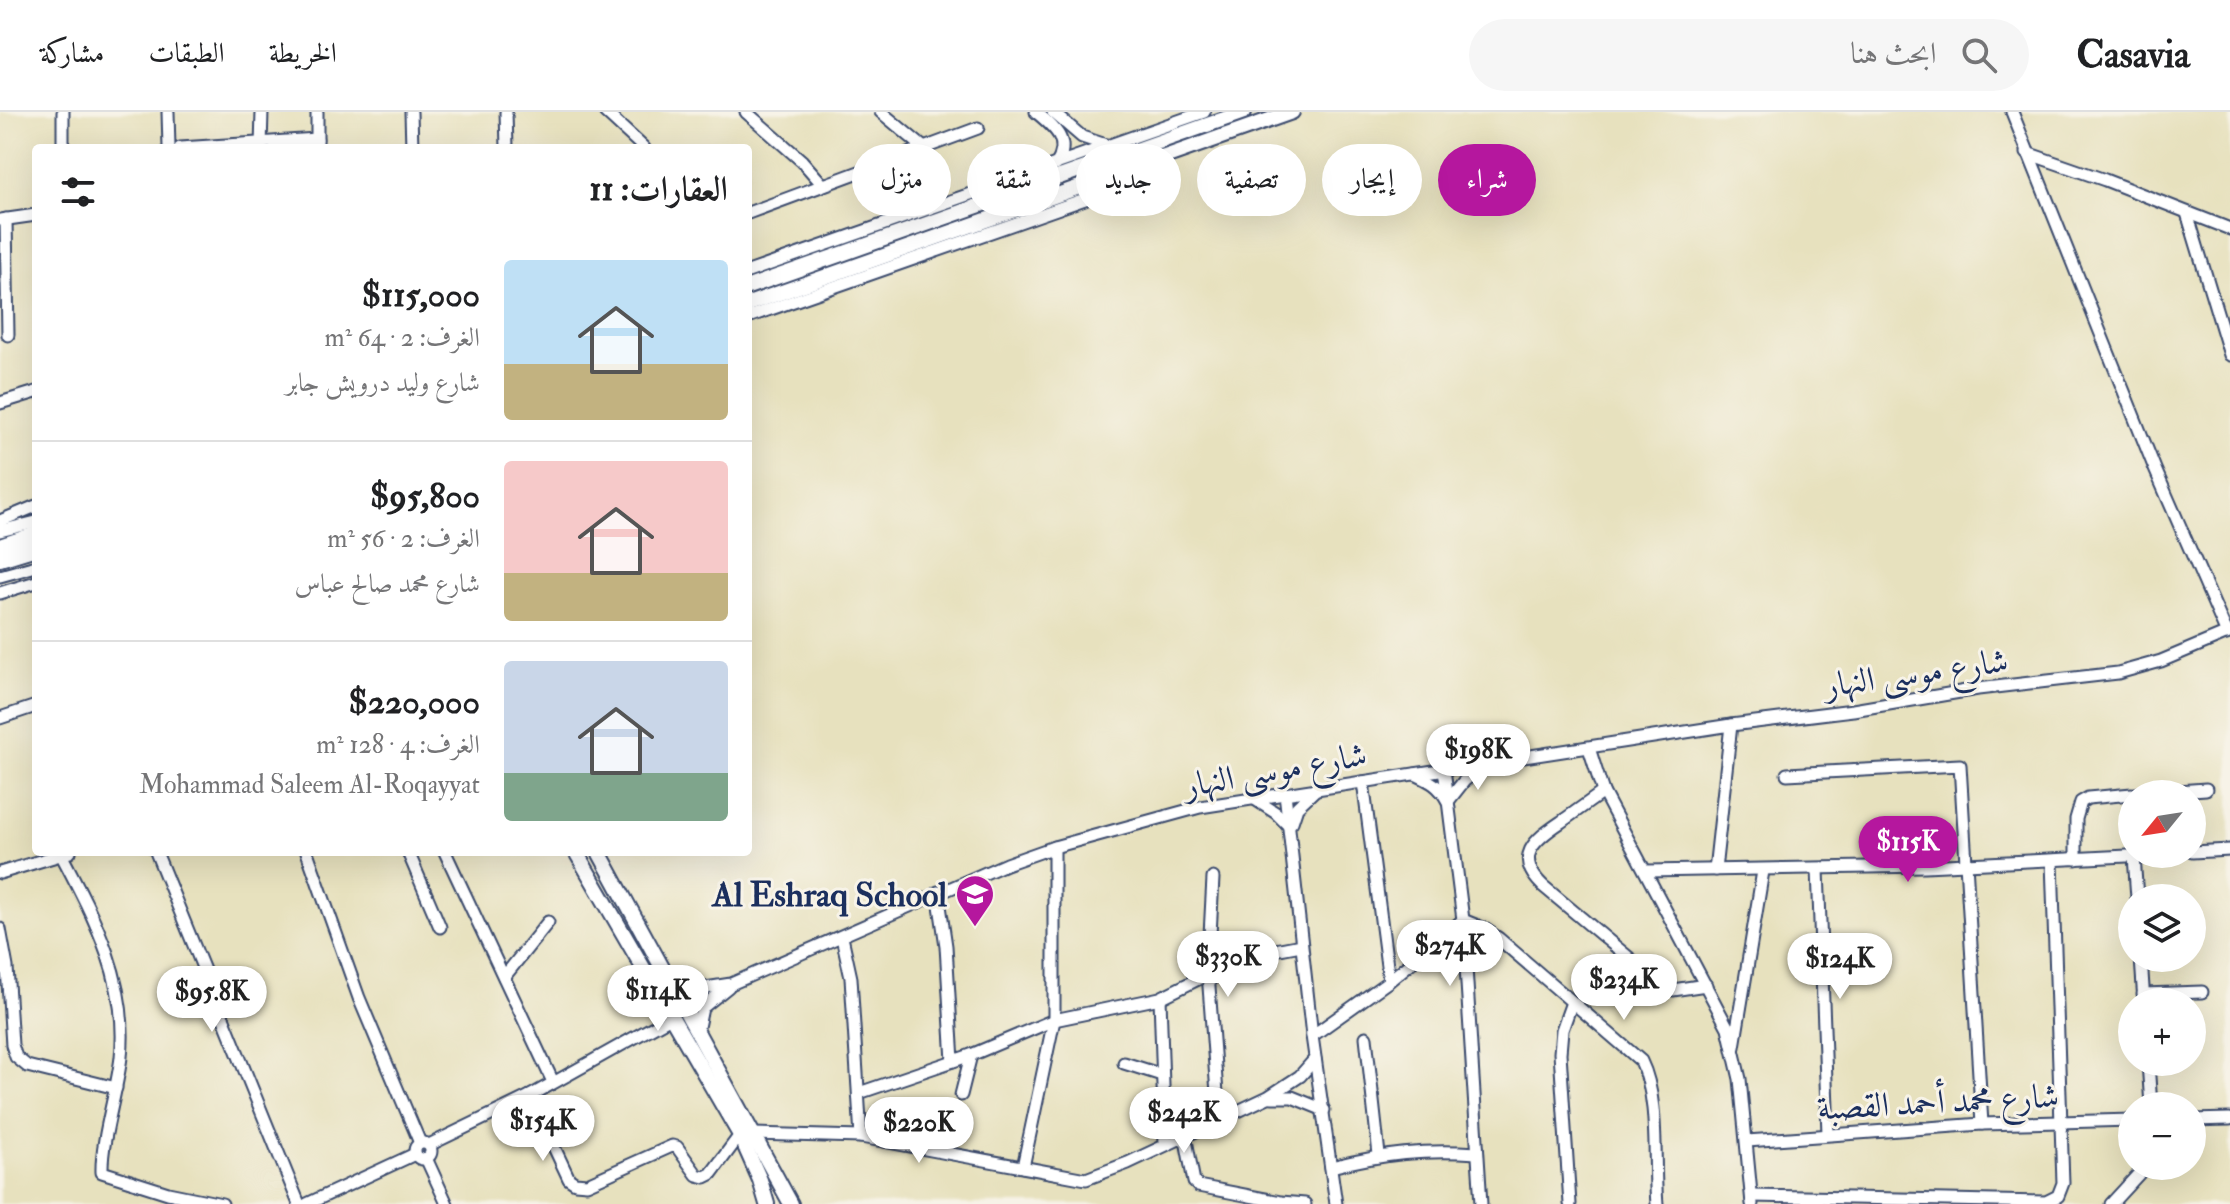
<!DOCTYPE html>
<html lang="ar">
<meta charset="utf-8">
<style>
:root{--surface:#fff;--page:#f6f6f6;--text:#202124;--muted:#757577;--line:#e0e0e0;--accent:#b5179e}
body{margin:0;font-family:"IM FELL Double Pica",Amiri,serif;background:var(--page);color:var(--text);direction:rtl;height:100vh;display:flex;flex-direction:column;font-size:30px;white-space:nowrap}
*{box-sizing:border-box;margin:0}
p{font-size:26px;color:var(--muted)}
.icon{flex:none;width:44px;height:44px;fill:none;stroke:currentColor;stroke-width:2;stroke-linecap:round;stroke-linejoin:round}
.map{position:relative;flex:1;overflow:hidden;direction:ltr}
.side{position:absolute;left:32px;top:32px;width:720px;height:712px;display:flex;flex-direction:column;background:var(--surface);border-radius:8px;box-shadow:0 8px 32px #0002;direction:rtl}
.side>*{flex:none}
.guide{position:absolute;left:776px;top:32px;width:760px;height:72px;direction:rtl;display:flex;gap:16px}
.needle{width:52px;rotate:240deg}
.controls{position:absolute;left:2118px;top:668px;display:grid;gap:16px}
.controls a{display:grid;place-items:center;width:88px;height:88px;border-radius:50%;background:var(--surface);box-shadow:0 8px 32px #0002;font-size:40px}
.price{position:absolute;translate:-50% -68px;padding:0 18px;border-radius:28px;background:#fff;color:#222;font-size:26px;line-height:52px;filter:drop-shadow(0 2px 4px #0008)}
.price::after{content:'';position:absolute;left:50%;top:48px;width:24px;height:18px;margin-left:-12px;background:inherit;clip-path:polygon(0 0,100% 0,50% 100%)}
.price.on{background:var(--accent);color:#fff}
ul{padding:0;list-style:none}
li{display:flex;align-items:center;gap:24px;height:200px;padding:0 24px}
li+li{border-top:2px solid var(--line)}
li span{display:grid;place-items:center;flex:none;width:224px;height:160px;border-radius:8px;color:#555}
li>.icon{margin-inline-start:auto}
span .icon{width:96px;height:96px;fill:#fffc;stroke-width:1}
li b{font-size:34px}
h2{display:flex;justify-content:space-between;align-items:center;height:96px;padding:0 24px;font-size:34px}
.chip{padding:0 28px;border-radius:36px;background:var(--surface);box-shadow:0 8px 32px #0002;font-size:28px;line-height:72px}
.chip.on{background:var(--accent);color:#fff}
header{display:flex;align-items:center;gap:48px;box-sizing:border-box;height:112px;padding:0 40px;background:var(--surface);border-bottom:2px solid var(--line)}
header strong{font-size:38px}
nav{display:flex;gap:44px;margin-inline-start:auto;font-size:28px}
.search{width:560px;height:72px;background:var(--page);display:flex;align-items:center;gap:20px;box-sizing:border-box;padding:0 28px;border-radius:44px;color:var(--muted);font-size:30px}
.map>svg:first-child{display:block}
.lines{fill:none;stroke-linecap:round;stroke-linejoin:round}
.minor-casing{stroke:#3a4a6c;stroke-width:15}
.major-casing{stroke:#3a4a6c;stroke-width:18}
.minor{stroke:#fff;stroke-width:11}
.major{stroke:#fff;stroke-width:14}
.labels{text-anchor:middle;stroke-width:6;stroke-linejoin:round;paint-order:stroke}
.street-label{font-size:34px;fill:#1b2f5e;stroke:#f7f3e8}
.poi-label{font-size:34px;font-weight:bold;fill:#1b2f5e;stroke:#f7f3e8;text-anchor:end}
</style>
<header>
<strong>Casavia</strong>
<div class="search"><svg class="icon" aria-label="search" viewBox="0 0 24 24"><circle cx="10" cy="10" r="6"/><path d="M15 15l6 6"/></svg>ابحث هنا</div>
<nav><a>الخريطة</a><a>الطبقات</a><a>مشاركة</a></nav>
</header>
<div class="map">
<svg width="2230" height="1092" viewBox="0 0 2230 1092">
<rect width="100%" height="100%" fill="#f7f3e8"/>
<filter id="ink" filterUnits="userSpaceOnUse"><feTurbulence type="fractalNoise" baseFrequency=".0125" numOctaves="2"/><feDisplacementMap in="SourceGraphic" scale="16" xChannelSelector="R" yChannelSelector="G"/><feConvolveMatrix kernelMatrix="1 2 1 2 8 2 1 2 1" color-interpolation-filters="sRGB"/></filter>
<filter id="wash" filterUnits="userSpaceOnUse"><feTurbulence type="fractalNoise" baseFrequency=".006" numOctaves="4" result="noise"/><feDisplacementMap in="SourceGraphic" scale="32" xChannelSelector="R" yChannelSelector="G"/><feGaussianBlur stdDeviation="1.8" result="paint"/><feColorMatrix in="noise" values="0 0 0 0 0 0 0 0 0 0 0 0 0 0 0 0 0 1.4 0 .05"/><feComposite in="paint" operator="in"/></filter>
<g filter="url(#wash)">
<rect width="100%" height="100%" fill="#e7e1be"/>
</g>
<g filter="url(#ink)">
<g class="lines">
<defs>
<g id="minor">
<path d="M168,0L169,36"/>
<path d="M411,0L412,36"/>
<path d="M506,0L507,36"/>
<path d="M605,0L644,36"/>
<path d="M746,0L802,49L823,73"/>
<path d="M881,0L924,36"/>
<path d="M1036,0C1054,15 1072,29 1056,53"/>
<path d="M1053,0L1082,25L1106,33"/>
<path d="M2012,0L2155,357L2227,522"/>
<path d="M261,35L262,0"/>
<path d="M63,36V0"/>
<path d="M180,36L317,27"/>
<path d="M317,36V0"/>
<path d="M2027,41L2105,68L2230,117"/>
<path d="M748,101L978,16"/>
<path d="M2187,101L2230,243"/>
<path d="M6,107L8,223"/>
<path d="M1,108L36,103"/>
<path d="M748,160L1204,0"/>
<path d="M748,205L1085,87L1136,59"/>
<path d="M0,291L36,280"/>
<path d="M0,409L36,394"/>
<path d="M0,419L36,410"/>
<path d="M0,464L36,454"/>
<path d="M0,481L36,470"/>
<path d="M0,606L36,594"/>
<path d="M1589,636L1603,680L1728,916L1740,967L1752,1092"/>
<path d="M1444,657L1463,808L1481,1092"/>
<path d="M1415,662C1430,669 1439,673 1447,688"/>
<path d="M1787,662L1960,653L1982,1012"/>
<path d="M1363,670L1389,869"/>
<path d="M1603,680C1589,690 1575,700 1561,710C1534,728 1513,745 1543,774L1664,875L1673,878L1706,873"/>
<path d="M1285,681L1312,924L1336,1092"/>
<path d="M2135,682L2206,677"/>
<path d="M1253,686L1276,701L1289,714"/>
<path d="M1449,688L1464,669L1482,654"/>
<path d="M1292,710L1297,695L1316,677"/>
<path d="M156,740L299,1092"/>
<path d="M307,740L359,886L420,1031"/>
<path d="M408,740L440,815"/>
<path d="M445,740L553,970"/>
<path d="M2192,740L2230,738"/>
<path d="M61,742C94,805 129,871 121,945C117,980 101,1028 102,1060L168,1081L222,1092"/>
<path d="M2134,744L2137,786"/>
<path d="M2076,747V707L2081,690L2088,686L2132,682"/>
<path d="M1818,757L1828,1022"/>
<path d="M1715,758L1731,613"/>
<path d="M1647,759L1925,754L2167,742"/>
<path d="M0,761L70,740"/>
<path d="M1213,766L1208,861L1219,1008"/>
<path d="M938,780L946,834L953,949"/>
<path d="M0,817L7,855L12,933L16,945L27,954L116,976"/>
<path d="M842,825L851,866L861,1025"/>
<path d="M2141,846L2144,890"/>
<path d="M504,865L548,810"/>
<path d="M669,870L693,878L731,872L1006,752L1054,735L1200,695L1731,613L1853,598L1978,577L2118,561L2161,549L2230,520"/>
<path d="M2143,882L2202,880"/>
<path d="M1160,886L1165,1032"/>
<path d="M697,920L702,896L728,875"/>
<path d="M1312,924L1389,869L1463,808L1483,816L1498,826L1641,949C1660,987 1653,1050 1657,1092"/>
<path d="M1366,925L1379,1043"/>
<path d="M1734,935L1763,759"/>
<path d="M2148,950L2151,994"/>
<path d="M1124,951L1162,963"/>
<path d="M859,981L971,943L1054,908L1160,886L1234,849L1259,841L1301,833"/>
<path d="M961,983L971,943"/>
<path d="M530,984L569,1067L575,1071L587,1072L672,1034L677,1035L697,1063L705,1065L711,1062L740,1023"/>
<path d="M1272,985H1292L1324,998"/>
<path d="M2192,1008L2230,1007"/>
<path d="M753,1022L861,1025L1086,1067L1128,1051L1268,985L1300,964L1315,947"/>
<path d="M1185,1023L1194,1070L1198,1074L1281,1090L1305,1092"/>
<path d="M1747,1029L1982,1012L2132,1008"/>
<circle cx="423" cy="1039" r="8"/>
<path d="M429,1033L530,984L671,905"/>
<path d="M426,1046L447,1092"/>
<path d="M1023,1055L1054,908V735"/>
<path d="M1331,1055C1383,1042 1425,1037 1477,1041"/>
<path d="M1752,1084L2046,1090L2058,1084L2063,1071L2052,749"/>
<path d="M307,1092L415,1042"/>
<path d="M1570,1092L1560,941L1562,918L1572,890"/>
<path d="M2111,1092L2146,1054"/>
</g>
<g id="major">
<path d="M748,175L1244,0"/>
<path d="M748,192L1292,0"/>
<path d="M0,434L36,422"/>
<path d="M0,447L36,436"/>
<path d="M576,740L740,1023L760,1068L767,1092"/>
<path d="M599,740L791,1092"/>
</g>
</defs>
<use href="#minor" class="minor-casing"/>
<use href="#major" class="major-casing"/>
<use href="#minor" class="minor"/>
<use href="#major" class="major"/>
</g>
</g>
<defs>
<symbol id="school-pin" viewBox="-11 -11 22 30"><path d="M0 17L-7.5 6A9.5 9.5 0 1 1 7.5 6Z" fill="#b5179e" stroke="#f7f3e8"/><path d="M0-5L7-2L0 1L-7-2ZM-4 1L0 2.5L4 1V4Q0 6-4 4Z" fill="#fff"/></symbol>
</defs>
<g fill-rule="evenodd">
<use href="#school-pin" x="953" y="760" width="44" height="60"/>
</g>
<g class="labels">
<g class="street-label">
<text transform="translate(1916 560) rotate(-8)" y="12">شارع موسى النهار</text>
<text transform="translate(1275 657) rotate(-10)" y="12">شارع موسى النهار</text>
<text transform="translate(1938 989) rotate(-3)" y="12">شارع محمد أحمد القصبة</text>
</g>
<g class="poi-label">
<text x="947" y="794">Al Eshraq School</text>
</g>
</g>
</svg>
<div class="controls">
<a><svg class="needle" viewBox="-14 -14 28 28"><path d="M0-13l5 13h-10z" fill="#e53935"/><path d="M0 13l5-13h-10z" fill="#757577"/></svg></a>
<a><svg class="icon" aria-label="layers" viewBox="0 0 24 24"><path d="M12 4l9 5-9 5-9-5zM3 14l9 5 9-5"/></svg></a>
<a>+</a>
<a>−</a>
</div>
<b class="price" style="left:1478px;top:680px">$198K</b>
<b class="price on" style="left:1908px;top:772px">$115K</b>
<b class="price" style="left:1450px;top:876px">$274K</b>
<b class="price" style="left:1228px;top:887px">$330K</b>
<b class="price" style="left:1840px;top:889px">$124K</b>
<b class="price" style="left:1624px;top:910px">$234K</b>
<b class="price" style="left:658px;top:921px">$114K</b>
<b class="price" style="left:212px;top:922px">$95.8K</b>
<b class="price" style="left:1184px;top:1043px">$242K</b>
<b class="price" style="left:543px;top:1051px">$154K</b>
<b class="price" style="left:919px;top:1053px">$220K</b>
<div class="guide">
<a class="chip on">شراء</a>
<a class="chip">إيجار</a>
<a class="chip">تصفية</a>
<a class="chip">جديد</a>
<a class="chip">شقة</a>
<a class="chip">منزل</a>
</div>
<section class="side">
<h2>العقارات: 11<svg class="icon" aria-label="filters" viewBox="0 0 24 24"><path d="M4 7h16M4 17h16"/><circle cx="9" cy="7" r="2"/><circle cx="15" cy="17" r="2"/></svg></h2>
<ul>
<li><span style="background:linear-gradient(#bfe0f5 65%,#c2b280 0)"><svg class="icon" aria-label="home" viewBox="0 0 24 24"><path d="M3 11l9-7 9 7M6 9v11h12V9"/></svg></span><div><b>$115,000</b><p>الغرف: 2 · 64 m²</p><p>شارع وليد درويش جابر</p></div></li>
<li><span style="background:linear-gradient(#f6c9c9 70%,#c2b280 0)"><svg class="icon" aria-label="home" viewBox="0 0 24 24"><path d="M3 11l9-7 9 7M6 9v11h12V9"/></svg></span><div><b>$95,800</b><p>الغرف: 2 · 56 m²</p><p>شارع محمد صالح عباس</p></div></li>
<li><span style="background:linear-gradient(#c9d6e8 70%,#7fa58c 0)"><svg class="icon" aria-label="home" viewBox="0 0 24 24"><path d="M3 11l9-7 9 7M6 9v11h12V9"/></svg></span><div><b>$220,000</b><p>الغرف: 4 · 128 m²</p><p>Mohammad Saleem Al-Roqayyat</p></div></li>
</ul>
</section>
</div>
